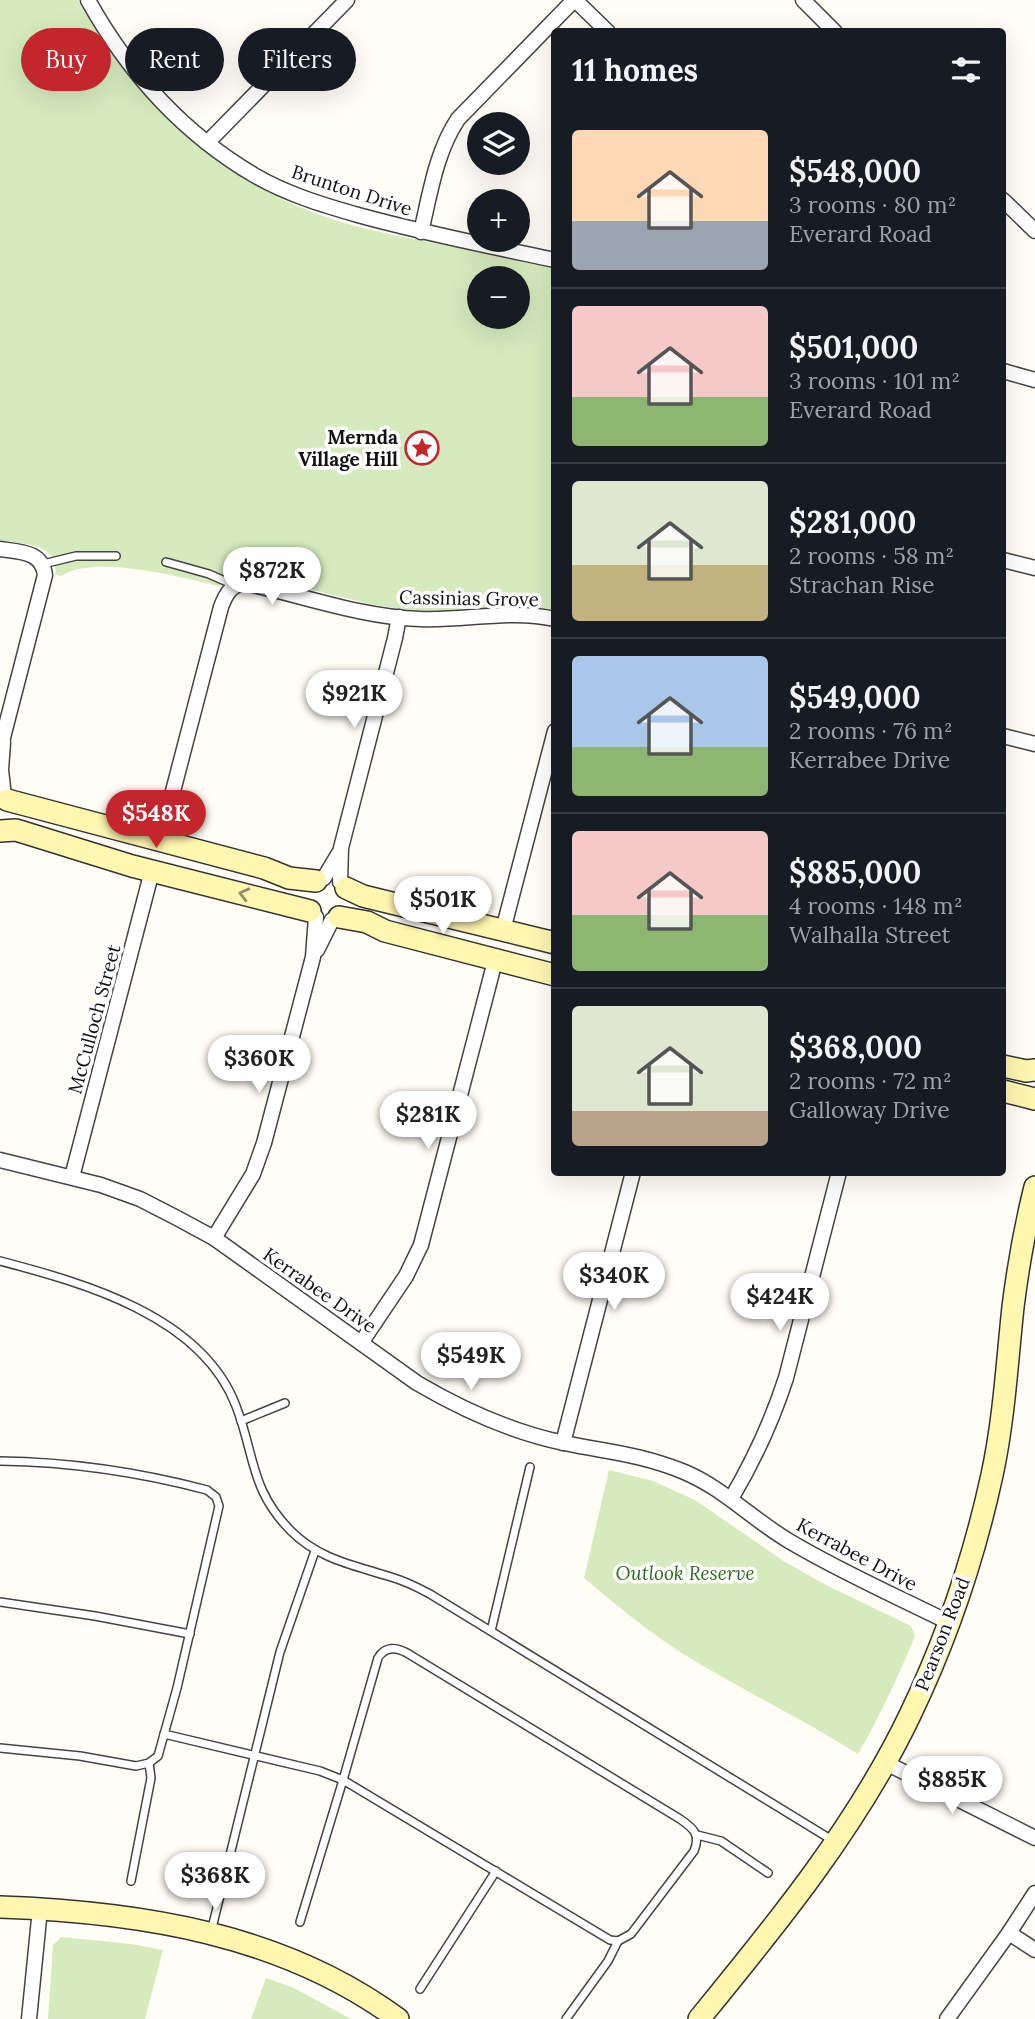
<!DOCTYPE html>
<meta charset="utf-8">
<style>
:root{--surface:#171b24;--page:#242831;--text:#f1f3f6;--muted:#9ea1a6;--line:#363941;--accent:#c4262e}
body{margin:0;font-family:Lora,serif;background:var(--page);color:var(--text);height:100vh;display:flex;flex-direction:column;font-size:26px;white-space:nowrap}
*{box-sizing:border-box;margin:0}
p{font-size:23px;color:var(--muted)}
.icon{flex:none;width:38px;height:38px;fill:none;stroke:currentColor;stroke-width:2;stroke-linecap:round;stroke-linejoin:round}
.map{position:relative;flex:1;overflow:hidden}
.panel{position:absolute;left:551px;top:28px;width:455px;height:1148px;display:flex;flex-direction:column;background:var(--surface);border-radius:7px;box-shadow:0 7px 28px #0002}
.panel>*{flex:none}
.top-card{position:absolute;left:21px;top:28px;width:425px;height:63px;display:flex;gap:14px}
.tools{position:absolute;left:467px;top:112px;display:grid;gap:14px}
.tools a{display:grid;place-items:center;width:63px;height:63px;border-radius:50%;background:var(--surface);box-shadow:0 7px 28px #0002;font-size:35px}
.price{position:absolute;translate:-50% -60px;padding:0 16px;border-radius:24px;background:#fff;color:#222;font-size:23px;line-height:46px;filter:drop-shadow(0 2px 4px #0008)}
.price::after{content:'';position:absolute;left:50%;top:42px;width:21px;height:16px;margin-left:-10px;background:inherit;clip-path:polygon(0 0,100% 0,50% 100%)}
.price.active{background:var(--accent);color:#fff}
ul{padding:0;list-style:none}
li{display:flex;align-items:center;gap:21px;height:175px;padding:0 21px}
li+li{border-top:2px solid var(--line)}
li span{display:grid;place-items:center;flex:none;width:196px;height:140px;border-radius:7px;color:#555}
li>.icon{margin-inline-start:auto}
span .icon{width:84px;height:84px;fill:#fffc;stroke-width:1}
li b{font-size:30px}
h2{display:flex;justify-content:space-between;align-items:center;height:84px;padding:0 21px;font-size:30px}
.tag{padding:0 24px;border-radius:32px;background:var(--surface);box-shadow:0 7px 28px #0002;font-size:24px;line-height:63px}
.tag.active{background:var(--accent);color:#fff}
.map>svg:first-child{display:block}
.green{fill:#d5ebbd;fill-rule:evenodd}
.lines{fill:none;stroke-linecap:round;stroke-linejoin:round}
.lane-casing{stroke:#444;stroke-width:10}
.street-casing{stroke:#444;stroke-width:17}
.secondary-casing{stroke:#333;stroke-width:24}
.lane{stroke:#fff;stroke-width:7}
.street{stroke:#fff;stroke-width:14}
.secondary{stroke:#fff6b0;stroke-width:21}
.oneway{stroke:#948f68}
.labels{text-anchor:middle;stroke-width:7;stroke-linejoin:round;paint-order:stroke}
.street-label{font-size:19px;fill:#111;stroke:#fff}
.poi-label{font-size:19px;font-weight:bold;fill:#111;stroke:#fff;text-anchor:end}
.park-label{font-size:19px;font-style:italic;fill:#2f6b1f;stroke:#fff}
</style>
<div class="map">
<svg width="1035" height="2019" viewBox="0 0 1035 2019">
<rect width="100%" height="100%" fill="#fffdf5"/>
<g class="green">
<path d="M0,0H78C133,98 213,176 320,215C356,228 393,235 429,242C471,251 513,260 555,268V612L521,607L446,612L409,610L374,605L243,573L230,575L219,586C180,577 94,554 61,576L55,574C60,543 22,544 0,540ZM480,278H518V317H480Z"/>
<path d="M609,1470L653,1481L695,1500L785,1562L826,1585L911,1626L915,1636C898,1677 880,1716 858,1754C806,1721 752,1695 700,1664C658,1640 621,1609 584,1578Z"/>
<path d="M61,1937L131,1944L163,1950L145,2019H48L53,1945Z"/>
<path d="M266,1978L294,1988L351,2019H251Z"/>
</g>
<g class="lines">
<defs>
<g id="lane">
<path d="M166,562L209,574L234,585"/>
<path d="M43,564L76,556H116"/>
<path d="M0,1261C84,1283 202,1316 236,1406C255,1455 250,1490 291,1531C320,1560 354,1565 391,1577C405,1581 417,1587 430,1594L832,1840"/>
<path d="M241,1421L285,1403"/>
<path d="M0,1461C70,1462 139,1472 207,1490L216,1497L219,1506L177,1688L158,1756L149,1763L136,1766L80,1756L0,1748"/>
<path d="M0,1602L95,1616L190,1634"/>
<path d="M491,1631L530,1467"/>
<path d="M164,1734L320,1771L343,1780L378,1658C385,1646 396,1647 407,1653L680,1819C693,1828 701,1834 694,1851L631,1934L618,1941L610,1940L343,1780L300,1922"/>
<path d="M697,1835L721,1841L768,1873"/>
<path d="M131,1881L151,1778L149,1763"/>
<path d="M211,1932L280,1652L315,1551"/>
<path d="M420,1989L496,1871"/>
<path d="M566,2019L608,1961L618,1941"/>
</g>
<g id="street">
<path d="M88,0C128,72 183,133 254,175C286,194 323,205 358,215C423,233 489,246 555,260"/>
<path d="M575,0L608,32"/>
<path d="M803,0L835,32"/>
<path d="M207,143L347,0"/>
<path d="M1003,200L1035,231"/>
<path d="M421,232C430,194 436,152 458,119L574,0"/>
<path d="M1003,371L1035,380"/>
<path d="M0,549C20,552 42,551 45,575L0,749"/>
<path d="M1003,560L1035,568"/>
<path d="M1003,736L1035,744"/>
<path d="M3,742L1,770L4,796"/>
<path d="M160,841L221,607C226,594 230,586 244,583C302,595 360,617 420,619C465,621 510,609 555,619"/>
<path d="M324,878L339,853"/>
<path d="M340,882L341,848L395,638L399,617"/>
<path d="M503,930L555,731"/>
<path d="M317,950L332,920"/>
<path d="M0,1160L101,1185L140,1199L177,1218L214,1238L417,1383C463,1410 511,1432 564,1443C607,1452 640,1454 682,1471C722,1487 752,1519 789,1541C841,1572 896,1596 950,1623"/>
<path d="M72,1177L152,871"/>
<path d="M214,1238L253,1174L264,1143L313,957L316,917"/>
<path d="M361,1343L406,1276L421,1245L495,961"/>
<path d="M563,1443L633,1172"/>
<path d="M731,1499C754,1460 772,1421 786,1378L839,1172"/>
<path d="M884,1762L1035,1838"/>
<path d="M1009,1933L1035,1950"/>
<path d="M29,2019L40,1909"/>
<path d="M947,2019L1009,1933L1035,1893"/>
</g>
<g id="secondary">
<path d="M7,800L264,868L289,878L316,881"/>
<path d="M0,831L16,830L132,866L310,911"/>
<path d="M346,888L363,896L555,943"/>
<path d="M339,917L367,922L385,931L555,975"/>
<path d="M1003,1066L1026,1071L1035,1070"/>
<path d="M1003,1091L1035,1099"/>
<path d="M0,1907C140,1912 283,1934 398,2019"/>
<path d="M699,2019C776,1925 857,1826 910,1715C947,1638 974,1558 992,1475C1004,1420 1007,1363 1013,1307C1018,1267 1025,1227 1035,1187"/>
</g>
</defs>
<use href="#lane" class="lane-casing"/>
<use href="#street" class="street-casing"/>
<use href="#secondary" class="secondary-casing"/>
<use href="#lane" class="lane"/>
<use href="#street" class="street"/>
<use href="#secondary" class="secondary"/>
</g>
<defs><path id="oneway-chevron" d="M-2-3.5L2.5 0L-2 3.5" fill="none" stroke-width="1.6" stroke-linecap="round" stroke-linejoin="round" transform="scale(1.75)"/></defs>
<use class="oneway" href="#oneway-chevron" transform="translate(244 894) rotate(-166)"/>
<defs>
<symbol id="sight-ring" viewBox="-11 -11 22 22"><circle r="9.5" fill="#fff" stroke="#c4262e" stroke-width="1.5"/><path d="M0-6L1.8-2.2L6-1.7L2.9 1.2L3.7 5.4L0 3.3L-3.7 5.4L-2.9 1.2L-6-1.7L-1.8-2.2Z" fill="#c4262e"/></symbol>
</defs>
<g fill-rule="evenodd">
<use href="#sight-ring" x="403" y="429" width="38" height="38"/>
</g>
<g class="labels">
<g class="street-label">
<text transform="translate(352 190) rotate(18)" y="7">Brunton Drive</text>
<text transform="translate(469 598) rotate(1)" y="7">Cassinias Grove</text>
<text transform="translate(94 1019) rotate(-75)" y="7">McCulloch Street</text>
<text transform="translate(320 1290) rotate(35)" y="7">Kerrabee Drive</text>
<text transform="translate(857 1554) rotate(28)" y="7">Kerrabee Drive</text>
<text transform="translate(942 1634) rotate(-69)" y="7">Pearson Road</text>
</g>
<g class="poi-label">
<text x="398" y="444">Mernda<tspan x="398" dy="22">Village Hill</tspan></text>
</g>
<g class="park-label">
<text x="685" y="1580">Outlook Reserve</text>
</g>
</g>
</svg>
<div class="tools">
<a><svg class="icon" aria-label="layers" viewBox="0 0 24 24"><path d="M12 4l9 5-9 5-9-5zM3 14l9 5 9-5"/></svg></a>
<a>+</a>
<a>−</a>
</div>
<b class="price" style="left:272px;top:607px">$872K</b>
<b class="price" style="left:354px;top:730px">$921K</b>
<b class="price active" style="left:156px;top:850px">$548K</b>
<b class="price" style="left:443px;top:936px">$501K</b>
<b class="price" style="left:259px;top:1095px">$360K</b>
<b class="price" style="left:428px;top:1151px">$281K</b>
<b class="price" style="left:614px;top:1312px">$340K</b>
<b class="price" style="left:780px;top:1333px">$424K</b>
<b class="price" style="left:471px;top:1392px">$549K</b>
<b class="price" style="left:952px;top:1816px">$885K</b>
<b class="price" style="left:215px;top:1912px">$368K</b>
<div class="top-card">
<a class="tag active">Buy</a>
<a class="tag">Rent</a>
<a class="tag">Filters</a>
</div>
<section class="panel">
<h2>11 homes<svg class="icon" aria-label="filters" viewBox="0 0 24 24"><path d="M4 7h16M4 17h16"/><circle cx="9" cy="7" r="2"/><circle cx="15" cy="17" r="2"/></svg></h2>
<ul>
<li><span style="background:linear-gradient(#ffd9b3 65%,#9aa5b1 0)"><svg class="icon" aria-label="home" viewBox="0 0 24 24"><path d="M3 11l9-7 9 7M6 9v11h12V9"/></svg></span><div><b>$548,000</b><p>3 rooms · 80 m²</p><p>Everard Road</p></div></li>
<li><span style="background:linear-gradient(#f6c9c9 65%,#8fb573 0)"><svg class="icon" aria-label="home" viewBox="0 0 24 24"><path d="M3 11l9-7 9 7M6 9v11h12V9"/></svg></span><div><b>$501,000</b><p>3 rooms · 101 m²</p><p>Everard Road</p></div></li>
<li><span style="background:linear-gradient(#dfe7d0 60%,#c2b280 0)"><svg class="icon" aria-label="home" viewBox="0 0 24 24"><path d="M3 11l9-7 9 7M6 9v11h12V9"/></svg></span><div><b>$281,000</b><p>2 rooms · 58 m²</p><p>Strachan Rise</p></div></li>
<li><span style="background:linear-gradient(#a9c7e8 65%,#8fb573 0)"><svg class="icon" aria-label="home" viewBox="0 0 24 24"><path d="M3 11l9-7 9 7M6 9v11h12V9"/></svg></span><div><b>$549,000</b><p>2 rooms · 76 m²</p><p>Kerrabee Drive</p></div></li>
<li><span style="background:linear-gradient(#f6c9c9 60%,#8fb573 0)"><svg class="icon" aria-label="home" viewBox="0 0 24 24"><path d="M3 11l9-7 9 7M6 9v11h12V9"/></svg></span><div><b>$885,000</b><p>4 rooms · 148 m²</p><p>Walhalla Street</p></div></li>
<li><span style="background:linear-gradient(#dfe7d0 75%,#b9a48a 0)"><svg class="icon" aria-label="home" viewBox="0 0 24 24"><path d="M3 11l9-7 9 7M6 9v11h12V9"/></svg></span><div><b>$368,000</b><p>2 rooms · 72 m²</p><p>Galloway Drive</p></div></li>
</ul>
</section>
</div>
